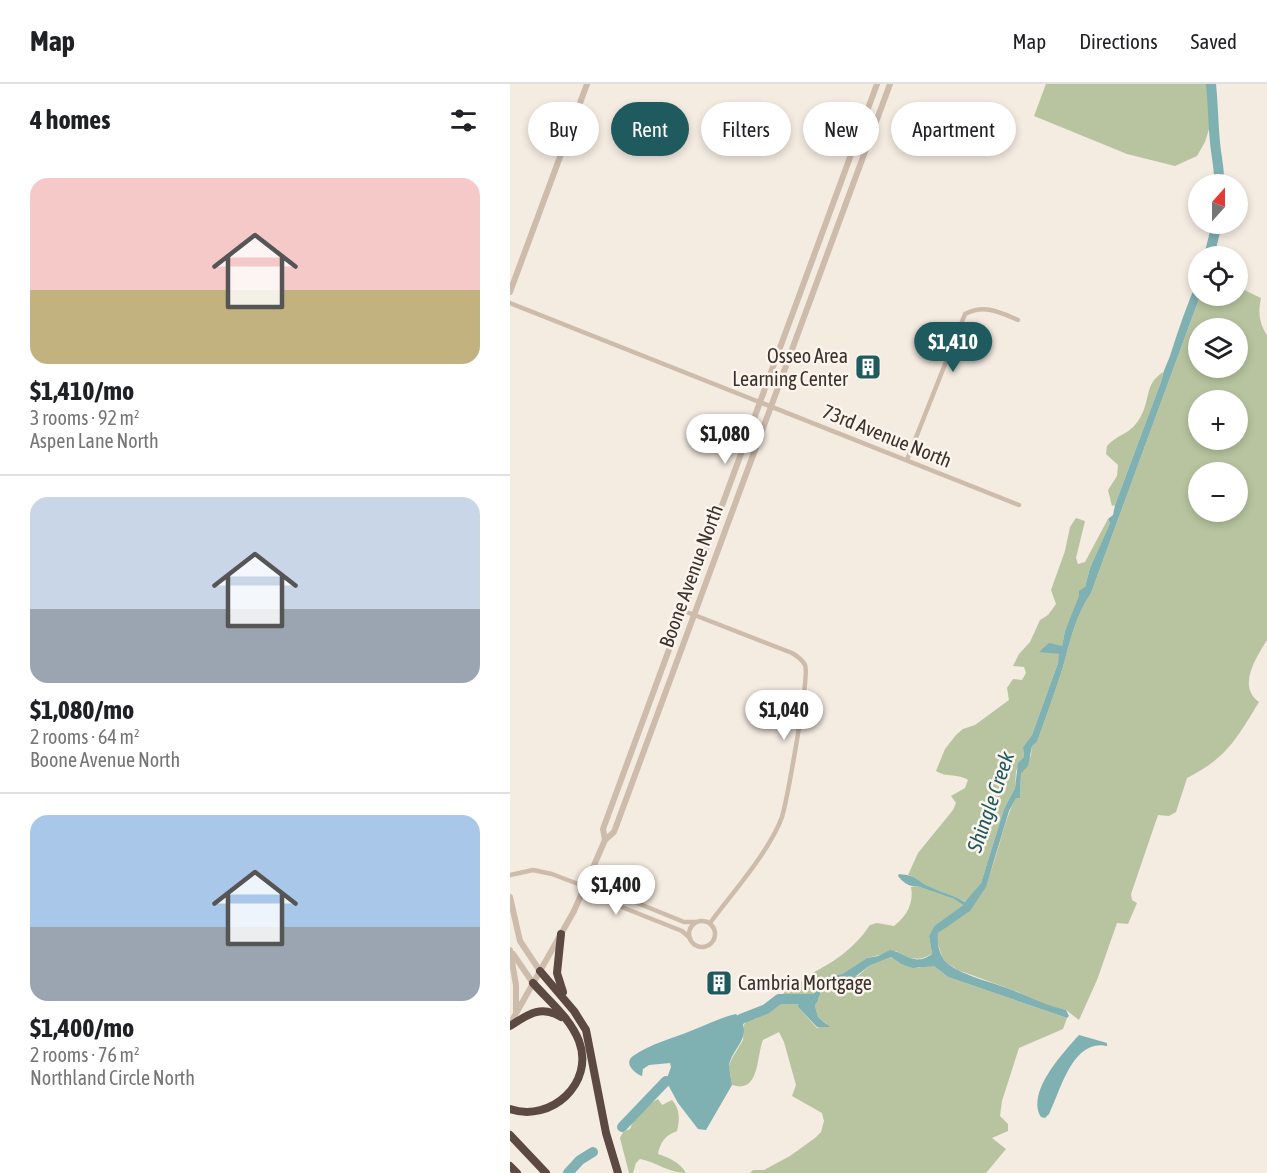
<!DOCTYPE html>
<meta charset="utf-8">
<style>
:root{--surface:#fff;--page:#f6f6f6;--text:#202124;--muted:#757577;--line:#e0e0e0;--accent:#1f5a5e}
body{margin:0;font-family:"Asap Condensed",sans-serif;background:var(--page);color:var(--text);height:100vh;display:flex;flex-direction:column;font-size:22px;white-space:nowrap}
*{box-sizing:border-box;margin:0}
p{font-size:20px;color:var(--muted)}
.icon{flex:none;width:33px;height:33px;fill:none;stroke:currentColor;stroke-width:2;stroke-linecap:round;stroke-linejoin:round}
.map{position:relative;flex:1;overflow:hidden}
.drawer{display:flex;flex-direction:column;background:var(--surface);width:510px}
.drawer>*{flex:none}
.banner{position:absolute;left:18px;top:18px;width:570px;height:54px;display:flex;gap:12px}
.needle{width:39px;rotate:21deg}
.tools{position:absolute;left:678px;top:90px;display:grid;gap:12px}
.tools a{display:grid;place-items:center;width:60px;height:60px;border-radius:50%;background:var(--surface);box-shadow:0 3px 9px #0003;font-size:30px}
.price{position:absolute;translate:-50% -51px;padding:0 14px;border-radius:21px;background:#fff;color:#222;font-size:20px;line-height:39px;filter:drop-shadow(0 2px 3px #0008)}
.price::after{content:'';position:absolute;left:50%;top:36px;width:18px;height:14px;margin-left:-9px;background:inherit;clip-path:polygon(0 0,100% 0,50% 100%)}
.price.active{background:var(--accent);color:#fff}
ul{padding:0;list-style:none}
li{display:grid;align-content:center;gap:12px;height:318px;padding:0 30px}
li+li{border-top:2px solid var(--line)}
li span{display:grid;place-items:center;height:186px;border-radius:18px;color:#555}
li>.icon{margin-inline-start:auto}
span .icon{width:108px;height:108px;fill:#fffc;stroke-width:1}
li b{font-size:26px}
h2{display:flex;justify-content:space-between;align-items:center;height:72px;padding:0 30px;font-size:26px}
.tag{padding:0 21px;border-radius:27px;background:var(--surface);box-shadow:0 3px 9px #0003;font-size:21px;line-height:54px}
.tag.active{background:var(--accent);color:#fff}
header{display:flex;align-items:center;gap:36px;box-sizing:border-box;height:84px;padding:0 30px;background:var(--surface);border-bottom:2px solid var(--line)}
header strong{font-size:28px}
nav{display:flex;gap:33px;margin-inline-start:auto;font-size:21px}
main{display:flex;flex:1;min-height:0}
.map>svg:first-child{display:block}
.green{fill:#b8c4a0;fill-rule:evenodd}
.water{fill:#7fb0b2}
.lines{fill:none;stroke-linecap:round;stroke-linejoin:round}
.river{stroke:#7fb0b2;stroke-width:10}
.minor{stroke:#cdbbac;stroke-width:4.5}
.tertiary{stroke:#cdbbac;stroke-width:6}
.motorway{stroke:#5c4a42;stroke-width:8}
.labels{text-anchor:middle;stroke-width:5;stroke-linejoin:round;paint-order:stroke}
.poi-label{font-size:20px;fill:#3b302b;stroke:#fbf5ee;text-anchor:end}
.street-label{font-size:20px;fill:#3b302b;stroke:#fbf5ee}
.water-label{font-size:21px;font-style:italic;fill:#1f5a5e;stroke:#fbf5ee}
</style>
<header>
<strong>Map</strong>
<nav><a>Map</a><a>Directions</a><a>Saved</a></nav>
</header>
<main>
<section class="drawer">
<h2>4 homes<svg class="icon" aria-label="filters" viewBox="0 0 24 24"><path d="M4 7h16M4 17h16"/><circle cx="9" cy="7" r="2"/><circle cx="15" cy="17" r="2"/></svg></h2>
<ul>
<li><span style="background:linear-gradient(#f6c9c9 60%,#c2b280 0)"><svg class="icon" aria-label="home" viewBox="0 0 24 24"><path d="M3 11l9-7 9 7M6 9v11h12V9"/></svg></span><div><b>$1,410/mo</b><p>3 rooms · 92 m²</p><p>Aspen Lane North</p></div></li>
<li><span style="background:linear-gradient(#c9d6e8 60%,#9aa5b1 0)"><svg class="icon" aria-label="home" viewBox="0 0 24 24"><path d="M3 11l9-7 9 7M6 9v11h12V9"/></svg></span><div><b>$1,080/mo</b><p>2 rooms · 64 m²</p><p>Boone Avenue North</p></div></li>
<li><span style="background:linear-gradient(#a9c7e8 60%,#9aa5b1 0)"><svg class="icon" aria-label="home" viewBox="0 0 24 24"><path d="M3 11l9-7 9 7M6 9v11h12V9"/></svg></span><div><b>$1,400/mo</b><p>2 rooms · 76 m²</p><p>Northland Circle North</p></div></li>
</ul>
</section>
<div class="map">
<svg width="757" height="1089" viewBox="0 0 757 1089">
<rect width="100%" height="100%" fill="#f4ebe1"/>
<g class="green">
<path d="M536,0H698L700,42L695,58L687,72L665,82L617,70L524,32Z"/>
<path d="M728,203L751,214C748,228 749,239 757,251V556C746,574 727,602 749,618C727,654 717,674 677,694L666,728L659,732L648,731L621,810L622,816L627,819L618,840L607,839L587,896L569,936L556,926L536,922L508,908L448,886L437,879L432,873L427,856L428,849C437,838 453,835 461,824C487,792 488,749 506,713L510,714L511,689L521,671L522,662L527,658C536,633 545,608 553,583C560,557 566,531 581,509L690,212H728ZM688,244H728V284H688ZM688,316H728V356H688ZM688,388H728V428H688Z"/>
<path d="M653,288L652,295L605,421L602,422L598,406L607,392L608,381L596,370L597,362C609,349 621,351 631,332C641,314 634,301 653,288Z"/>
<path d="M566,434L575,437L566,474L568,480L575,478L598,435L600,439L580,484L575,503L555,547L552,562L529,567L550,570L548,579L522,651L513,663L514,673L506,687L505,704L494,725L471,799L456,818C443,811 431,809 419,803C412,799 407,794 398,791L408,769L443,726L446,719L441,712L455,704L458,696C449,689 436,694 426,687L435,665L446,651L453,645L465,641L499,616L497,604L503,595L512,596L516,589L514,583L503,582L509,570L520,558L530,536L538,531L546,520L541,506L555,467L560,443Z"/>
<path d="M407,802L444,815L453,821L424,842L419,852L422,870C409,878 398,875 386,867L357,874L332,890L318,892L306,899V907L302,912L271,913L282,897L290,898L300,895L299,891C324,878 344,865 360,841L367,839L384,842C397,832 404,819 401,803Z"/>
<path d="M381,873L391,880L408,884L420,881L424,882L438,893L557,934L553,945L509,964L492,1017L490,1032L498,1040V1047L482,1054L496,1065L476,1089H240L243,1086H254L280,1072L305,1054L311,1048L314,1037L312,1029L282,1012L286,1001L274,958L269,948L253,956C246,973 250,1010 222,1001L219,983L221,976L233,956L234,941L237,936L245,935L270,919L289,917L288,923L307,944L317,940L308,933L305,922L311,908L319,898L348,892L359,882Z"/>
<path d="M148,1015L152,1021L162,1016C170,1025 170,1035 167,1047C156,1051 150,1058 148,1070C159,1074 170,1078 176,1089C158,1089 147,1078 130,1075L126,1079L123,1089H119L110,1054L113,1048L120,1045C125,1031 135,1022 148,1015Z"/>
</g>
<g class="water">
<path d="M688,195V212H690L581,509C566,531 560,557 553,583C545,608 536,633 527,658L522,662L518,682L511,689L510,714H506L499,727L476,803L460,827L428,849C427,859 429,872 437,879C454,893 487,899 507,908C524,915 538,922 556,926L559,932L557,934L438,893L424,882L403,884L391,880L381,873L359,882L341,896L319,898L311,908L305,922L308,933L320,943H307L288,923L289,911L302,912L306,907L305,903L306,899L318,892L332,890L357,874L368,872L380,866C396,869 404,883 422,870L419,852L424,842L453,821L444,815L407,802C398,803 393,798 388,792L389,790C409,792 405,796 420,803C432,809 444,811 455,818L471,799L494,725L505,704L508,679L514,673L513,663L522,651L548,579L549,570L529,568L539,559L552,562L555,547L569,512V507L575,503L580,484L600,439L598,435L603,431L605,421L652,295C653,287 657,280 660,272C668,246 677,221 688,195Z"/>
<path d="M226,930C244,949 227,960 220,977C218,984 221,993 222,1001L196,1046L188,1045L168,1019L156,997L161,983L160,979L139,981L133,985L132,992C125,990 113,979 123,972C140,960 164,954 183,946C197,941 211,933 226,930Z"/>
<path d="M569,951L597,959V962C562,955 551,1006 539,1030L535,1034L531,1033C516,1008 553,969 569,951Z"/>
</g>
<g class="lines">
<g class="river">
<path d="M701,0C703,19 703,38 705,58C706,72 710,86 709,100"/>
<path d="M699,172L707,140"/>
<path d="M222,947L231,935L256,925L269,915H303"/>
<path d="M112,1043L156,997H166L169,994"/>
<path d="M58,1089L70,1076L83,1068"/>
</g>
<g class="minor">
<path d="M0,219L509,421"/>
<path d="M397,376L455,230C475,220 489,228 508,236"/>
<path d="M174,527L282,569C287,572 292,575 295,581C300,592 277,715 272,733C259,768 223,808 200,839"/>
<path d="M0,791L23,786L42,790L76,803L89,814L172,847L180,854"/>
<path d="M76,803L93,805L174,838H186"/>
<circle cx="192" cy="850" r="13"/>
</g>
<g class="tertiary">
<path d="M0,208L77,0"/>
<path d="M95,756L93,745L367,0"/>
<path d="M0,813L10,857L30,887"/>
<path d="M0,866L6,901V928"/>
<path d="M3,870L23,899"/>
<path d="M0,940L64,827L95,756L104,748L380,0"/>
</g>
<g class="motorway">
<path d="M51,850L47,889L53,908"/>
<path d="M30,887L64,927L76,946L96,1049L108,1089"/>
<path d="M0,942C17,931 31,920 51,933"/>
<path d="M0,1025C41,1039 85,999 69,957C60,934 39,917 23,899"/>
<path d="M0,1051L36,1089"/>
<path d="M0,1082L7,1089"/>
</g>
</g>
<defs>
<symbol id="building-square" viewBox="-11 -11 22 22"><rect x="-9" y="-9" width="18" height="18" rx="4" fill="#1f5a5e" stroke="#fbf5ee"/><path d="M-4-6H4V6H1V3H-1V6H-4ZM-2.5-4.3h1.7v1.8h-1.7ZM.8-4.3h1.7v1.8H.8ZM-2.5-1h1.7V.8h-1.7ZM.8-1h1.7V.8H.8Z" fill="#fff"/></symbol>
</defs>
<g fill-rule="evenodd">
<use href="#building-square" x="343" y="268" width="30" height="30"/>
<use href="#building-square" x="194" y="884" width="30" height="30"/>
</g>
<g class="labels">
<g class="poi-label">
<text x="338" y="279">Osseo Area<tspan x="338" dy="23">Learning Center</tspan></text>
<text x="228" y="906" text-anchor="start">Cambria Mortgage</text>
</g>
<g class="street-label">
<text transform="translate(377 352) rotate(22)" y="7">73rd Avenue North</text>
<text transform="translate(181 492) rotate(-70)" y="7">Boone Avenue North</text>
</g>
<g class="water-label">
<text transform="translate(481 718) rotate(-71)" y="7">Shingle Creek</text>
</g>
</g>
</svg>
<div class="tools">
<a><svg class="needle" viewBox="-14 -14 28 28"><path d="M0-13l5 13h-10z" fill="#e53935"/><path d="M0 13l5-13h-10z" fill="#757577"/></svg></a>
<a><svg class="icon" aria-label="locate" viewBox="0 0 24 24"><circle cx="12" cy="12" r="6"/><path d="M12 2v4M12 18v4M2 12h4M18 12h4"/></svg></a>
<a><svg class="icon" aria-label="layers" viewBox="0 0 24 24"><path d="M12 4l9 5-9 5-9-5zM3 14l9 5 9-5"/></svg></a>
<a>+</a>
<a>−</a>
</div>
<b class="price active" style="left:443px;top:289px">$1,410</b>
<b class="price" style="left:215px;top:381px">$1,080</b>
<b class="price" style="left:274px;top:657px">$1,040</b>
<b class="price" style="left:106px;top:832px">$1,400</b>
<div class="banner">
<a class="tag">Buy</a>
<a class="tag active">Rent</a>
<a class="tag">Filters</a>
<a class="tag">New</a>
<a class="tag">Apartment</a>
</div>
</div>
</main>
